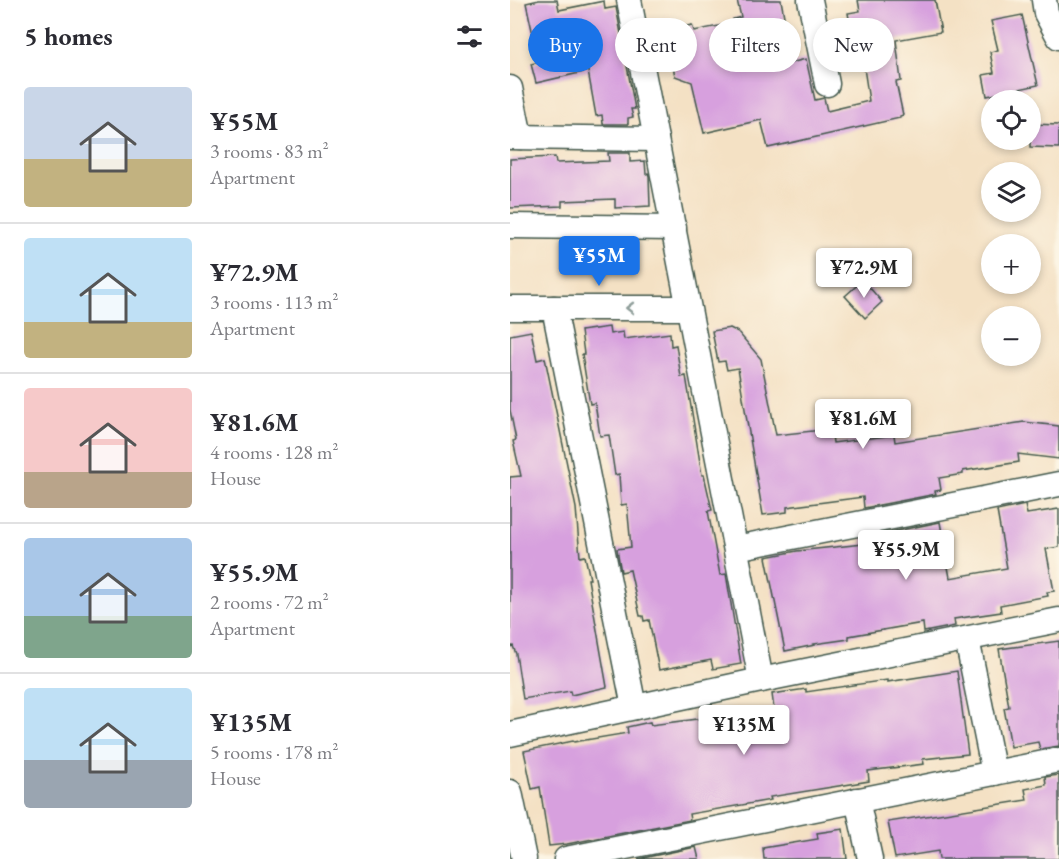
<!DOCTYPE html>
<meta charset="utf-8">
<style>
:root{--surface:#fff;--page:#f2f2f3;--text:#2b2b33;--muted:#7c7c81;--line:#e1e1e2;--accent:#1a73e8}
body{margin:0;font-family:"EB Garamond",serif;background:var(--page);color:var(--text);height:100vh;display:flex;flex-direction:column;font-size:22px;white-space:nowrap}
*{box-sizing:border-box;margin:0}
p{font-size:20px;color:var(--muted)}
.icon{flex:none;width:33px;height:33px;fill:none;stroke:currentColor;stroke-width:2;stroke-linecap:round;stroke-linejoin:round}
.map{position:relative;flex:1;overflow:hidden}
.panel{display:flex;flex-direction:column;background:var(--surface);width:510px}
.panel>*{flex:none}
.hud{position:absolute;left:18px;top:18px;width:441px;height:54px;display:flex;gap:12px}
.controls{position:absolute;left:471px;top:90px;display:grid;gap:12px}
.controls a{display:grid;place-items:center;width:60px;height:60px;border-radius:50%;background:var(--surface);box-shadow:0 3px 9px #0003;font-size:30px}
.price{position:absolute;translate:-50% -51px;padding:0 14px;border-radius:6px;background:#fff;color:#222;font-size:20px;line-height:39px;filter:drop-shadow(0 2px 3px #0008)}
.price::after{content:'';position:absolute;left:50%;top:36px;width:18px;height:14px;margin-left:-9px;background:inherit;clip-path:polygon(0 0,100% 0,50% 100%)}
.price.on{background:var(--accent);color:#fff}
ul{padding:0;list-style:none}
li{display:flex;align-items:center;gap:18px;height:150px;padding:0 24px}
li+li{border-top:2px solid var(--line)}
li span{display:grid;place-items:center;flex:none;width:168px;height:120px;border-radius:6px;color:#555}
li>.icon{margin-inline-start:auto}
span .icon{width:72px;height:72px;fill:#fffc;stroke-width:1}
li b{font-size:26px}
h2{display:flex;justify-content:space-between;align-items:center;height:72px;padding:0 24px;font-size:26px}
.chip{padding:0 21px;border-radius:27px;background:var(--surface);box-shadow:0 3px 9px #0003;font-size:21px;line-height:54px}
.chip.on{background:var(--accent);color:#fff}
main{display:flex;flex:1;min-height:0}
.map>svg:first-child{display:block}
.building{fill:#d7a0de}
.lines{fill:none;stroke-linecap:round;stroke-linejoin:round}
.minor-casing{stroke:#3f564a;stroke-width:27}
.minor{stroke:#fff;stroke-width:24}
.oneway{stroke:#8f9e9a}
</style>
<main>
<section class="panel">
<h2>5 homes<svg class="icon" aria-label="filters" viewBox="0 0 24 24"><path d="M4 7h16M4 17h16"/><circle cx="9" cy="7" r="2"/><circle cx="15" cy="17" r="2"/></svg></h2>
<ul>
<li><span style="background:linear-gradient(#c9d6e8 60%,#c2b280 0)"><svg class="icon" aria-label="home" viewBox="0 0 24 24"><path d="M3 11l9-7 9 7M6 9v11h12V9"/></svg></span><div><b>¥55M</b><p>3 rooms · 83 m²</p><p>Apartment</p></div></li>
<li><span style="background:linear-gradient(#bfe0f5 70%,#c2b280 0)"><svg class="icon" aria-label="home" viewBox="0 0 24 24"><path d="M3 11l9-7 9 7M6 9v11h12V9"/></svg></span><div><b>¥72.9M</b><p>3 rooms · 113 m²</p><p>Apartment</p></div></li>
<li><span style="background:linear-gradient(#f6c9c9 70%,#b9a48a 0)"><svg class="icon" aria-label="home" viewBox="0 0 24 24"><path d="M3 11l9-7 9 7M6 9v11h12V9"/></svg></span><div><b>¥81.6M</b><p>4 rooms · 128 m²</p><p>House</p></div></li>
<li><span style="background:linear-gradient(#a9c7e8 65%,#7fa58c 0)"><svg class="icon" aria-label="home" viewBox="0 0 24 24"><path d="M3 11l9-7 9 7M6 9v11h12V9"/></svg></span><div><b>¥55.9M</b><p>2 rooms · 72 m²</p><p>Apartment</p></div></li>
<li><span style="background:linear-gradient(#bfe0f5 60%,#9aa5b1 0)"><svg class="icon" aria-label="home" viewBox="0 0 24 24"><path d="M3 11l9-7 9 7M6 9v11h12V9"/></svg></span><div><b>¥135M</b><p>5 rooms · 178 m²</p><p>House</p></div></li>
</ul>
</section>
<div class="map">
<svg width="549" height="859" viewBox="0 0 549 859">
<rect width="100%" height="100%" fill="#fcf5e5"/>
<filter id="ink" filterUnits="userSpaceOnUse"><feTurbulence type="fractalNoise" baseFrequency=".0167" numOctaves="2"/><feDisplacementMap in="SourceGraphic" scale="12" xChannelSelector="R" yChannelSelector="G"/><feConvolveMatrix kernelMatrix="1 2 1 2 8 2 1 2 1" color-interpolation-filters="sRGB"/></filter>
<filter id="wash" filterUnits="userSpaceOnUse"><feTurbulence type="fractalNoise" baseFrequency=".008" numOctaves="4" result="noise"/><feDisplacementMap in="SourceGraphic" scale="24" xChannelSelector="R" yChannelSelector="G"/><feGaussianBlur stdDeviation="1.35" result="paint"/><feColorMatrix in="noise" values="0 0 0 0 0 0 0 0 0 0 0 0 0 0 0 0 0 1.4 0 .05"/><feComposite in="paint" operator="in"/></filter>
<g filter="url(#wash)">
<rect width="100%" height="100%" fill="#f4e1c4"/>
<g id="blocks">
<g class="building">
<path d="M29,0H47L49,10L94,1L95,9L106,7L125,109H121L123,117L118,118V124H93L92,115L86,116L78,71L26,83L21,64L29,62L16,3Z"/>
<path d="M227,0H271L275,22L271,23L280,63L296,59L305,100L314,98L317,111L359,101L349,35L342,36L338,13L350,11L348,0H425L431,32L386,40L391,81L386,82L393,115L390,116V118L258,148L251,120L194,133L182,82L165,76L155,31L182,25L184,31L224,23L223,19L231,17Z"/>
<path d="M512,15L528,85L477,96L473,75L484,73L480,52L488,50L481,21Z"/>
<path d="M520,124L549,125V148L520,147Z"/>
<path d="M98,153H120V162L135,161L136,174L138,173L139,176L140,206L105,208V199L52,201V206L0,208V159L45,157L46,163L99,161Z"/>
<path d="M353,280L372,302L355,318L335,296Z"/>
<path d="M99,327L100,334L113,332L114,339L160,333L161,346L166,345L171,377L176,376L192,475H194L202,510L198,511L210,575L216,574L231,664L203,669L201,660L149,670L139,620L134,621L133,616H130L120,570L111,572L107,549L121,547L117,504L111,505L109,474L105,475L99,435L90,436L85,403L80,404L72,354H74L71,331Z"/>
<path d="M220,328L228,332L251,359L266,435L312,430L313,435L322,434L323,443L384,435L385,442L514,422L549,426V459L508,454L509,462L453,471V474L429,478L431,490L425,491L426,494L354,508L353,497L277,507V512L253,515L228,368L217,370L215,361L208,362L202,331Z"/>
<path d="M21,331L27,360L35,358L66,508L70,557L75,556L80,579H78L97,687L61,695L60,691L13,699L6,654L3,646L0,647V477L11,476L3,441L6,440L0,410V335Z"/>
<path d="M515,505L517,514L549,509V547L536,549L544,591L537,592L538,596L490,605L491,612L444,619L445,626L414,632L413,623L339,636V639L304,644L305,645L275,651L256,557L287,551L353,544L352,538L430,522L440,578L497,568L487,511Z"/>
<path d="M549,641V746L530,749L528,742L501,747L494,708L499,707L489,649Z"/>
<path d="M447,671L458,754L413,759L414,764L358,771L359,781L260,797L261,800L179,814L180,820L57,844L39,846L30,787L22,789L14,751L63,741L64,742L118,733L117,727L140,722L141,725L264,709L262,694L296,689V692L377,680V682Z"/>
<path d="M549,775V859H429L428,851L385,858L378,822L517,800L515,789L536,785L535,777Z"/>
<path d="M333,829L337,859H254L253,848L308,839L307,833Z"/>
<path d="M186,847L189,859H128Z"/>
</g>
</g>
</g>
<g filter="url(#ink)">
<use href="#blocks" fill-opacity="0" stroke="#3f564a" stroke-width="1.5"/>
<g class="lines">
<defs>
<g id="minor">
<path d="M119,0L251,680"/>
<path d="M300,0L317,84"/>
<path d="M534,0L536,13L549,37"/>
<path d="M0,88L10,137"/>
<path d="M0,137L146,139"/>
<path d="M0,226L164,228"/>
<path d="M0,308H178"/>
<path d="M44,308L124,707"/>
<path d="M226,548L549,484"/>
<path d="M457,639L484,773"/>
<path d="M0,734L251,680L549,620"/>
<path d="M0,792L14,859"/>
<path d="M347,800L360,859"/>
<path d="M56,859L549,760"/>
</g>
</defs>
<use href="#minor" class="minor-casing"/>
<use href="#minor" class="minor"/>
</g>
<defs><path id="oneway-chevron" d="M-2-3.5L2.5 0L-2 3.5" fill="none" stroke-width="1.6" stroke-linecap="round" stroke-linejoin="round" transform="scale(1.5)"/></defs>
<use class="oneway" href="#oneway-chevron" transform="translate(120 308) rotate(180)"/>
</g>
</svg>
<div class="controls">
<a><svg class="icon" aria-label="locate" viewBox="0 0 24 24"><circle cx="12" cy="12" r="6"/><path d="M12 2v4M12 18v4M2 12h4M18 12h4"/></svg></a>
<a><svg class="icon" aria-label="layers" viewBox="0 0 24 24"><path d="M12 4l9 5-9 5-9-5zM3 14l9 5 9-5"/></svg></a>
<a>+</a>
<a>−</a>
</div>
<b class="price on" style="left:89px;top:287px">¥55M</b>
<b class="price" style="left:354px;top:299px">¥72.9M</b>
<b class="price" style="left:353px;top:450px">¥81.6M</b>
<b class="price" style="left:396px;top:581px">¥55.9M</b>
<b class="price" style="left:234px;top:756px">¥135M</b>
<div class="hud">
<a class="chip on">Buy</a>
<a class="chip">Rent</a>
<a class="chip">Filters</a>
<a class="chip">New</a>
</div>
</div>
</main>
